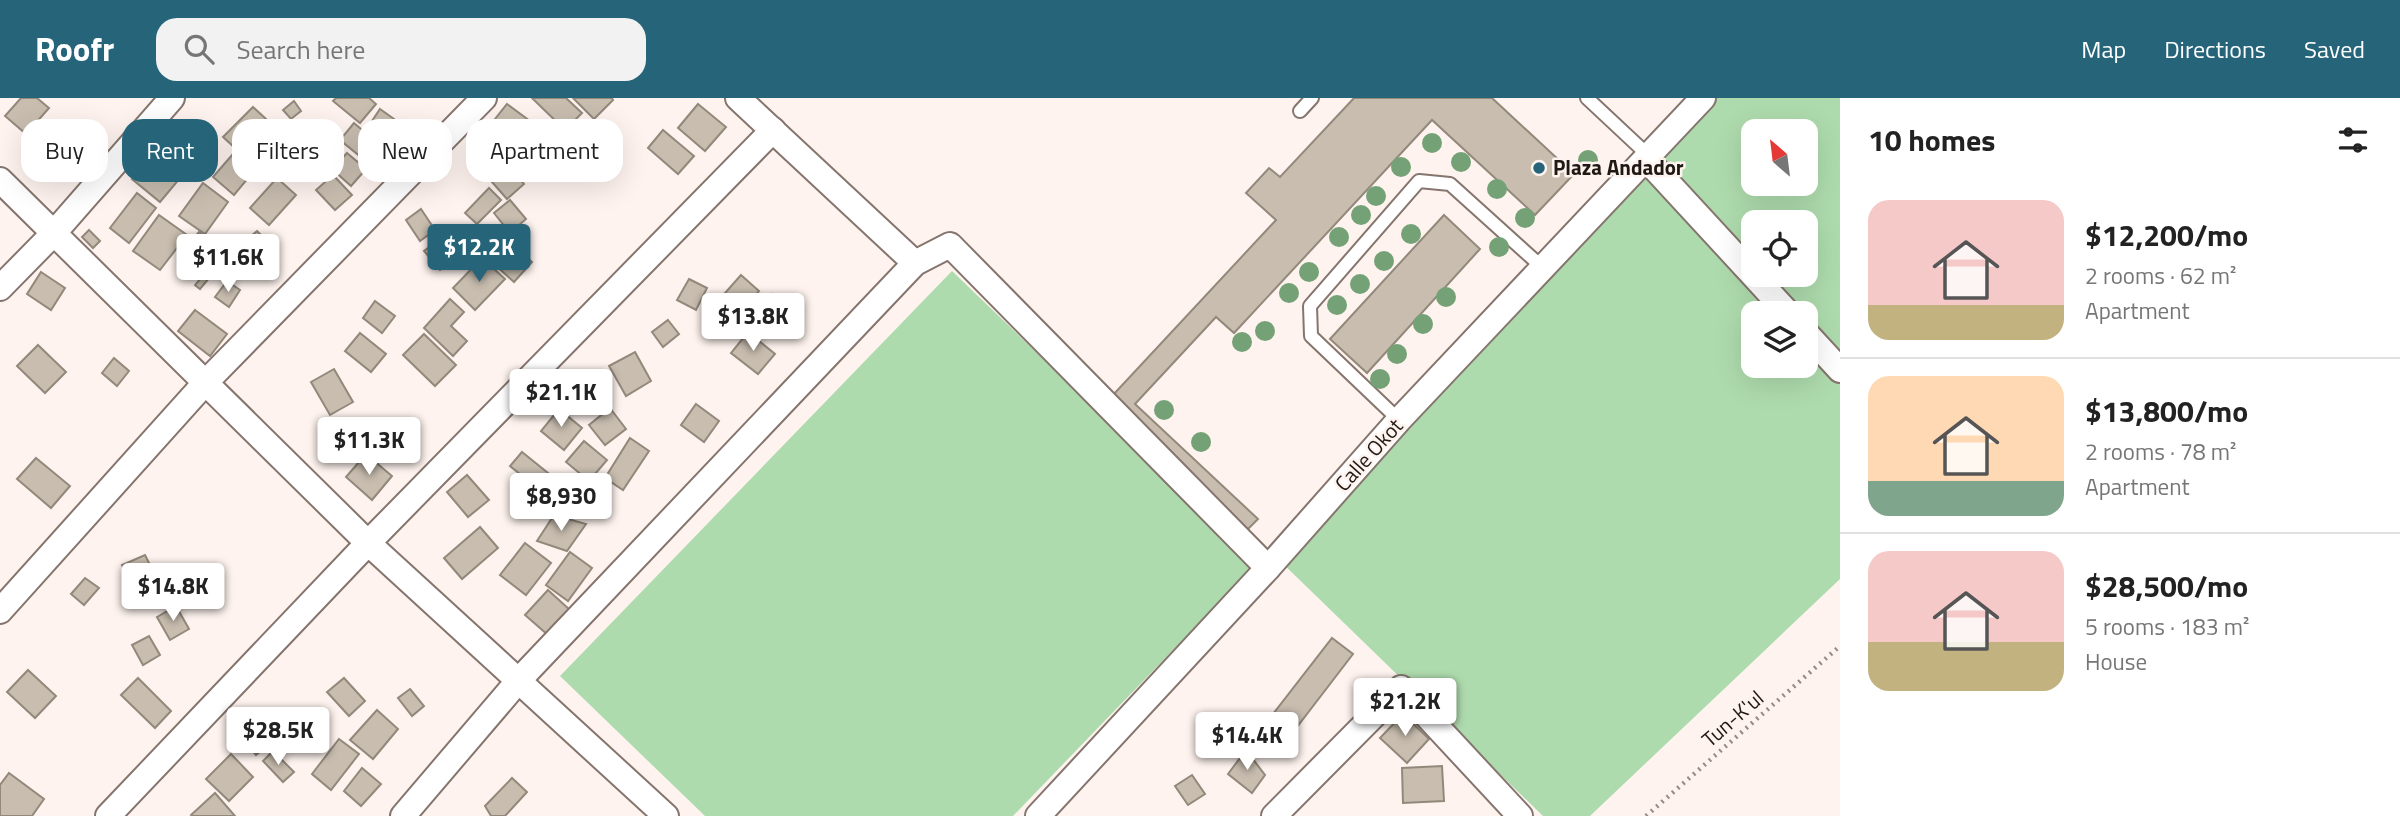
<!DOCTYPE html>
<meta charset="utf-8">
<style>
:root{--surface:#fff;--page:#f2f2f2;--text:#222;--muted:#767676;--line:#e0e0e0;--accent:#26647a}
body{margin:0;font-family:"Titillium Web",sans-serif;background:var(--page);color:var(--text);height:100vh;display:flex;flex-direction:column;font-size:26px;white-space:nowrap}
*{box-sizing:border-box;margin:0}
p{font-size:23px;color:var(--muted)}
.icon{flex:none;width:38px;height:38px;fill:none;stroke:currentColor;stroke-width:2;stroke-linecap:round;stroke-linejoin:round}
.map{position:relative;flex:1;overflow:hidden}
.drawer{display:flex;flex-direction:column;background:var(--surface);width:560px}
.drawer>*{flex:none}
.hud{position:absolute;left:21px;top:21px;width:665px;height:63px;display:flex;gap:14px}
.needle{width:46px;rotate:332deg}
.buttons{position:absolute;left:1741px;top:21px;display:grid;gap:14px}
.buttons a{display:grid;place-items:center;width:77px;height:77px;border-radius:14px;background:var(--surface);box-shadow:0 7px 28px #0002;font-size:35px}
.price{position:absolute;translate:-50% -60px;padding:0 16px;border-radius:7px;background:#fff;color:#222;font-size:23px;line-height:46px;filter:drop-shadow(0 2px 4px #0008)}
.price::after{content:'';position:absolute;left:50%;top:42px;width:21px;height:16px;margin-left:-10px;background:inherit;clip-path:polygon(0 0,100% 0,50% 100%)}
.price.selected{background:var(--accent);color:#fff}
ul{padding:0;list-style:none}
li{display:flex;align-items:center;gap:21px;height:175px;padding:0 28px}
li+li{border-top:2px solid var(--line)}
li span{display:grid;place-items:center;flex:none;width:196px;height:140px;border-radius:21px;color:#555}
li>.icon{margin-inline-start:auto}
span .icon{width:84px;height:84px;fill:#fffc;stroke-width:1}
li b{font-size:30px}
h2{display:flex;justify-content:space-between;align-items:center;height:84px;padding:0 28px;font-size:30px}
.pill{padding:0 24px;border-radius:21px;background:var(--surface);box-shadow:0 7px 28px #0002;font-size:24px;line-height:63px}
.pill.selected{background:var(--accent);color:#fff}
header{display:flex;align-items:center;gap:42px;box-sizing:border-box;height:98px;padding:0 35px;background:var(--accent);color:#fff}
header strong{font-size:33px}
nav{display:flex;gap:38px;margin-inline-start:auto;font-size:24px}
.search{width:490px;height:63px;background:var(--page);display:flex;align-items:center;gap:18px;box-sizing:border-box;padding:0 24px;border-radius:21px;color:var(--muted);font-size:26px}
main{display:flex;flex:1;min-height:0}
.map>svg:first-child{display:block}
.green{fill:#aedbad;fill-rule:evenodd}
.building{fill:#c8bdaf;stroke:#92897b;stroke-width:2}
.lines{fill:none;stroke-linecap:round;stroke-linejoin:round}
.service-casing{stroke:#85756e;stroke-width:16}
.minor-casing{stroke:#85756e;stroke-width:28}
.path{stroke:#948b87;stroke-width:4.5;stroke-dasharray:2 5;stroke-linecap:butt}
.service{stroke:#fff;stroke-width:12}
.minor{stroke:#fff;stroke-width:24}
.tree{fill:#74a276}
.poi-dot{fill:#26647a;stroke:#fef3ee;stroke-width:2.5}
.labels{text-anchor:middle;stroke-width:5;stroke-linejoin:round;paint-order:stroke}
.poi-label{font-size:21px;font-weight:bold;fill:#1f1916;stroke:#fef3ee;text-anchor:start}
.street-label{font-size:21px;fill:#1f1916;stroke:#fef3ee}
</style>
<header>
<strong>Roofr</strong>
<div class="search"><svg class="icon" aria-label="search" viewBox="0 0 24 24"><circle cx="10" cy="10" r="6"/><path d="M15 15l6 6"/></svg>Search here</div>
<nav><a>Map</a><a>Directions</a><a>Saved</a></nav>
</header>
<main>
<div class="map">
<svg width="1840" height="718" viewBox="0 0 1840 718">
<rect width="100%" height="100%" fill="#fef3ee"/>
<g class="green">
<path d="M1704,0H1840V481L1590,718H1543L1277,460ZM1754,33H1806V86H1754ZM1754,124H1806V177H1754ZM1754,215H1806V268H1754Z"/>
<path d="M952,173L1256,466L1013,718H705L560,578Z"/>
</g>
<g class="building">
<path d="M21,0H37L49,10L26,36L5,18Z"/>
<path d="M336,0H369L376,6L360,25L333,3Z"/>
<path d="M532,0H566L582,15L565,32Z"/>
<path d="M573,0H612L613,2L594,21Z"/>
<path d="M1354,0H1492L1574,76L1535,117L1432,22L1234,235L1216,219L1135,306L1258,421L1238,441L1099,312L1276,122L1246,95L1269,70L1280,79Z"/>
<path d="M294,3L301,13L291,21L283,12Z"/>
<path d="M507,6L561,46L537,78L488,42L499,27L516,39L517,38L495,21Z"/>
<path d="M698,6L726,29L705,53L678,30Z"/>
<path d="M253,9L279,33L249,63L223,39Z"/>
<path d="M380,11L401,26L389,44L368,29Z"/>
<path d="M354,25L381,48L367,64L340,42Z"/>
<path d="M316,29L334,41L324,56L306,44Z"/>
<path d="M663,32L694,58L678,76L648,50Z"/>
<path d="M347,55L366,71L351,88L332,71Z"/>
<path d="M153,56L181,79L160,104L132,81Z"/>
<path d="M233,56L254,73L234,97L213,79Z"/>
<path d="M502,61L524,86L507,101L485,76Z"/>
<path d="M333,77L352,97L335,112L316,92Z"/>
<path d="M277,80L296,97L269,127L250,110Z"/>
<path d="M203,85L228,104L205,136L179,118Z"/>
<path d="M489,90L501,102L477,126L465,115Z"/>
<path d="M137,95L156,110L129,145L110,130Z"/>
<path d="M510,102L526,121L510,135L494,115Z"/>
<path d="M421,111L435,132L420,143L406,122Z"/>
<path d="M159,117L187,137L160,172L133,153Z"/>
<path d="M1444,117L1480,151L1367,275L1330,241Z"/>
<path d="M89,132L100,143L93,150L82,139Z"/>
<path d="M257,133L269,145L255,157L243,145Z"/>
<path d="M199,134L228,157L200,191L195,187L207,173L193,161L187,167L178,159Z"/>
<path d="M440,141L456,160L440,172L424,153Z"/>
<path d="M513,146L532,164L514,184L494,166Z"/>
<path d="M482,160L505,181L475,212L453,190Z"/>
<path d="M41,174L65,190L51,212L27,196Z"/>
<path d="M741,177L759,193L721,236L703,220Z"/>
<path d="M689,181L707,190L696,212L677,202Z"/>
<path d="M227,183L240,192L229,209L215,199Z"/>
<path d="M772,196L790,212L770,234L752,218Z"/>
<path d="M450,201L464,214L451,228L467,243L453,258L424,230Z"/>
<path d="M375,203L395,218L382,235L363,220Z"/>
<path d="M195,212L227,236L210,258L178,233Z"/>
<path d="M668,222L679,236L663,249L652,234Z"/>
<path d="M748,234L775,256L758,276L731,255Z"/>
<path d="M360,235L386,256L371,274L345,253Z"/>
<path d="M424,236L456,267L435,288L403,257Z"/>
<path d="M38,247L66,274L45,295L17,268Z"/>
<path d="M635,254L651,283L626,298L609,268Z"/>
<path d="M114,260L129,273L117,288L102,275Z"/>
<path d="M334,271L353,304L330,317L311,284Z"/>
<path d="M696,306L719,323L704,344L681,327Z"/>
<path d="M610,310L626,331L605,347L589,327Z"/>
<path d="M559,311L582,330L564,352L541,333Z"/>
<path d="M630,340L649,353L623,392L605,380Z"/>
<path d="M584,343L607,362L589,383L566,364Z"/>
<path d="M522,354L574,396L562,410L510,368Z"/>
<path d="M366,356L392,378L372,402L346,379Z"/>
<path d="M36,360L70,388L51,410L17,381Z"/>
<path d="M467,377L489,402L468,419L447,394Z"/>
<path d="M554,417L586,426L567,453L537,443Z"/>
<path d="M480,429L498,450L462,481L444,460Z"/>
<path d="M525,445L551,465L526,497L500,477Z"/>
<path d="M570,454L592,470L568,503L546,487Z"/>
<path d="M145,457L156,479L133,491L122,467Z"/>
<path d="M85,480L99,490L84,507L71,496Z"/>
<path d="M548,492L570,512L548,537L525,517Z"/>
<path d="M176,508L189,531L170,542L157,519Z"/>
<path d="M149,538L160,557L143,567L132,547Z"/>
<path d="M1332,540L1353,556L1277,655L1256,638Z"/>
<path d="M28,572L56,598L35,620L7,594Z"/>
<path d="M138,580L171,613L155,630L121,597Z"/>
<path d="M344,580L365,603L349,618L327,594Z"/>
<path d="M410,591L424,608L412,618L398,600Z"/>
<path d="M377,612L398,631L373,661L350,642Z"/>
<path d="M1403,616L1429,641L1407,665L1380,640Z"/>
<path d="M254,631L267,648L256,657L243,641Z"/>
<path d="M339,641L359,656L331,692L312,676Z"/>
<path d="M1246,652L1265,677L1252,695L1228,676Z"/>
<path d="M273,653L294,674L283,684L263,663Z"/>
<path d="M231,656L253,679L229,703L206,681Z"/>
<path d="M1442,668L1444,703L1403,705L1402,670Z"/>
<path d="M362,670L381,686L361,708L344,693Z"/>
<path d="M9,675L44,701L32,718H0V687Z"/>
<path d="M1192,677L1205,696L1188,707L1175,688Z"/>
<path d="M512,680L527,694L505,718H491L485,708Z"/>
<path d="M215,695L235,718H192L191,717Z"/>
</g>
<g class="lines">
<defs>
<g id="service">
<path d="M1587,0L1649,58"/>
<path d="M1300,13L1312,0"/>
<path d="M1399,322L1311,238L1310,208L1419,83L1450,86L1542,169"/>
</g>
<g id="minor">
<path d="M738,0L915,165"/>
<path d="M1646,61L1788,215"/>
<path d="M0,82L368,445L666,718"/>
<path d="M0,190L53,136L172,0"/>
<path d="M1806,235L1840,272"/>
<path d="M0,513L205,285L484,0"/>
<path d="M108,718L368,445L773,32"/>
<path d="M403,718L519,582L915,165L950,147L1268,470"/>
<path d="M1038,718L1268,470L1399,322L1703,0"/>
<path d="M1274,718L1401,590L1520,718"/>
</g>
</defs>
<use href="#service" class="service-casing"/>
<use href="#minor" class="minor-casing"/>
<path class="path" d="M1646,718L1840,548"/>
<use href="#service" class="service"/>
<use href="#minor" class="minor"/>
</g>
<g class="tree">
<circle cx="1432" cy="45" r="10"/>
<circle cx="1588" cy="62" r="10"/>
<circle cx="1461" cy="64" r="10"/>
<circle cx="1401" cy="69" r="10"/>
<circle cx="1497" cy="91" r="10"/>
<circle cx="1376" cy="98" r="10"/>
<circle cx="1361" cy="117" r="10"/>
<circle cx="1525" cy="120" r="10"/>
<circle cx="1411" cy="136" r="10"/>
<circle cx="1339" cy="139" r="10"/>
<circle cx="1499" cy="149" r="10"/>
<circle cx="1384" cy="163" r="10"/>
<circle cx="1309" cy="174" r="10"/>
<circle cx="1360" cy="186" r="10"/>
<circle cx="1289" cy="195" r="10"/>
<circle cx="1446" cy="199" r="10"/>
<circle cx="1337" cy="207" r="10"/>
<circle cx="1423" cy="226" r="10"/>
<circle cx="1265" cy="233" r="10"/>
<circle cx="1242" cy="244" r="10"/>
<circle cx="1397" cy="256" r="10"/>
<circle cx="1380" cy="281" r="10"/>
<circle cx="1164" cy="312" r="10"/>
<circle cx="1201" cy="344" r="10"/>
</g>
<circle class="poi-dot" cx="1539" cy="70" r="7"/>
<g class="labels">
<g class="poi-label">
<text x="1553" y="77">Plaza Andador</text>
</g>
<g class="street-label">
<text transform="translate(1369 357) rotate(-48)" y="7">Calle Okot</text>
<text transform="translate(1733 621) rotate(-41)" y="7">Tun-K'ul</text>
</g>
</g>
</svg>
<div class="buttons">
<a><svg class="needle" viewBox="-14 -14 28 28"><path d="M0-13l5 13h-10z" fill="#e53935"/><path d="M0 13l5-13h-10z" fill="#767676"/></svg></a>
<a><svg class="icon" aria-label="locate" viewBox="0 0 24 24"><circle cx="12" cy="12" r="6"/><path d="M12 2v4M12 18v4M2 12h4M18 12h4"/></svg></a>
<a><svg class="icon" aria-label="layers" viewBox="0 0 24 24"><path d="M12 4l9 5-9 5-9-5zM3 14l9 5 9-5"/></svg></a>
</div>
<b class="price selected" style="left:479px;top:186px">$12.2K</b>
<b class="price" style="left:228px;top:196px">$11.6K</b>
<b class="price" style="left:753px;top:255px">$13.8K</b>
<b class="price" style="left:561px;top:331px">$21.1K</b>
<b class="price" style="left:369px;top:379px">$11.3K</b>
<b class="price" style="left:561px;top:435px">$8,930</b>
<b class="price" style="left:173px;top:525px">$14.8K</b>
<b class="price" style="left:1405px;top:640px">$21.2K</b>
<b class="price" style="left:278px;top:669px">$28.5K</b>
<b class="price" style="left:1247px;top:674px">$14.4K</b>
<div class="hud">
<a class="pill">Buy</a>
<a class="pill selected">Rent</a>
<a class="pill">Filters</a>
<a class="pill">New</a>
<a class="pill">Apartment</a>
</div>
</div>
<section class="drawer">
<h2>10 homes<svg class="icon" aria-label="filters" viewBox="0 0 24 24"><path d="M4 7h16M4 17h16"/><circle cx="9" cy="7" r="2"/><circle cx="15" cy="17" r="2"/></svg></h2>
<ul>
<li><span style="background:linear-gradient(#f6c9c9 75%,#c2b280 0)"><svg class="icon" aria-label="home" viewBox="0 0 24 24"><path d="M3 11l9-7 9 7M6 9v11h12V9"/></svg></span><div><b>$12,200/mo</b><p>2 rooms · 62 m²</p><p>Apartment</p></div></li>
<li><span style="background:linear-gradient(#ffd9b3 75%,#7fa58c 0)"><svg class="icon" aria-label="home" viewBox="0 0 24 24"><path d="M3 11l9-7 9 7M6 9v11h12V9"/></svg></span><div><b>$13,800/mo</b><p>2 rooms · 78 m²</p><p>Apartment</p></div></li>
<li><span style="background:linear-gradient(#f6c9c9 65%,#c2b280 0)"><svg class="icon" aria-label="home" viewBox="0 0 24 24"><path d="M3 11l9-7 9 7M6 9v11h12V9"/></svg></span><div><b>$28,500/mo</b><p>5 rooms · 183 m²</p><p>House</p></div></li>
</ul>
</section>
</main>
